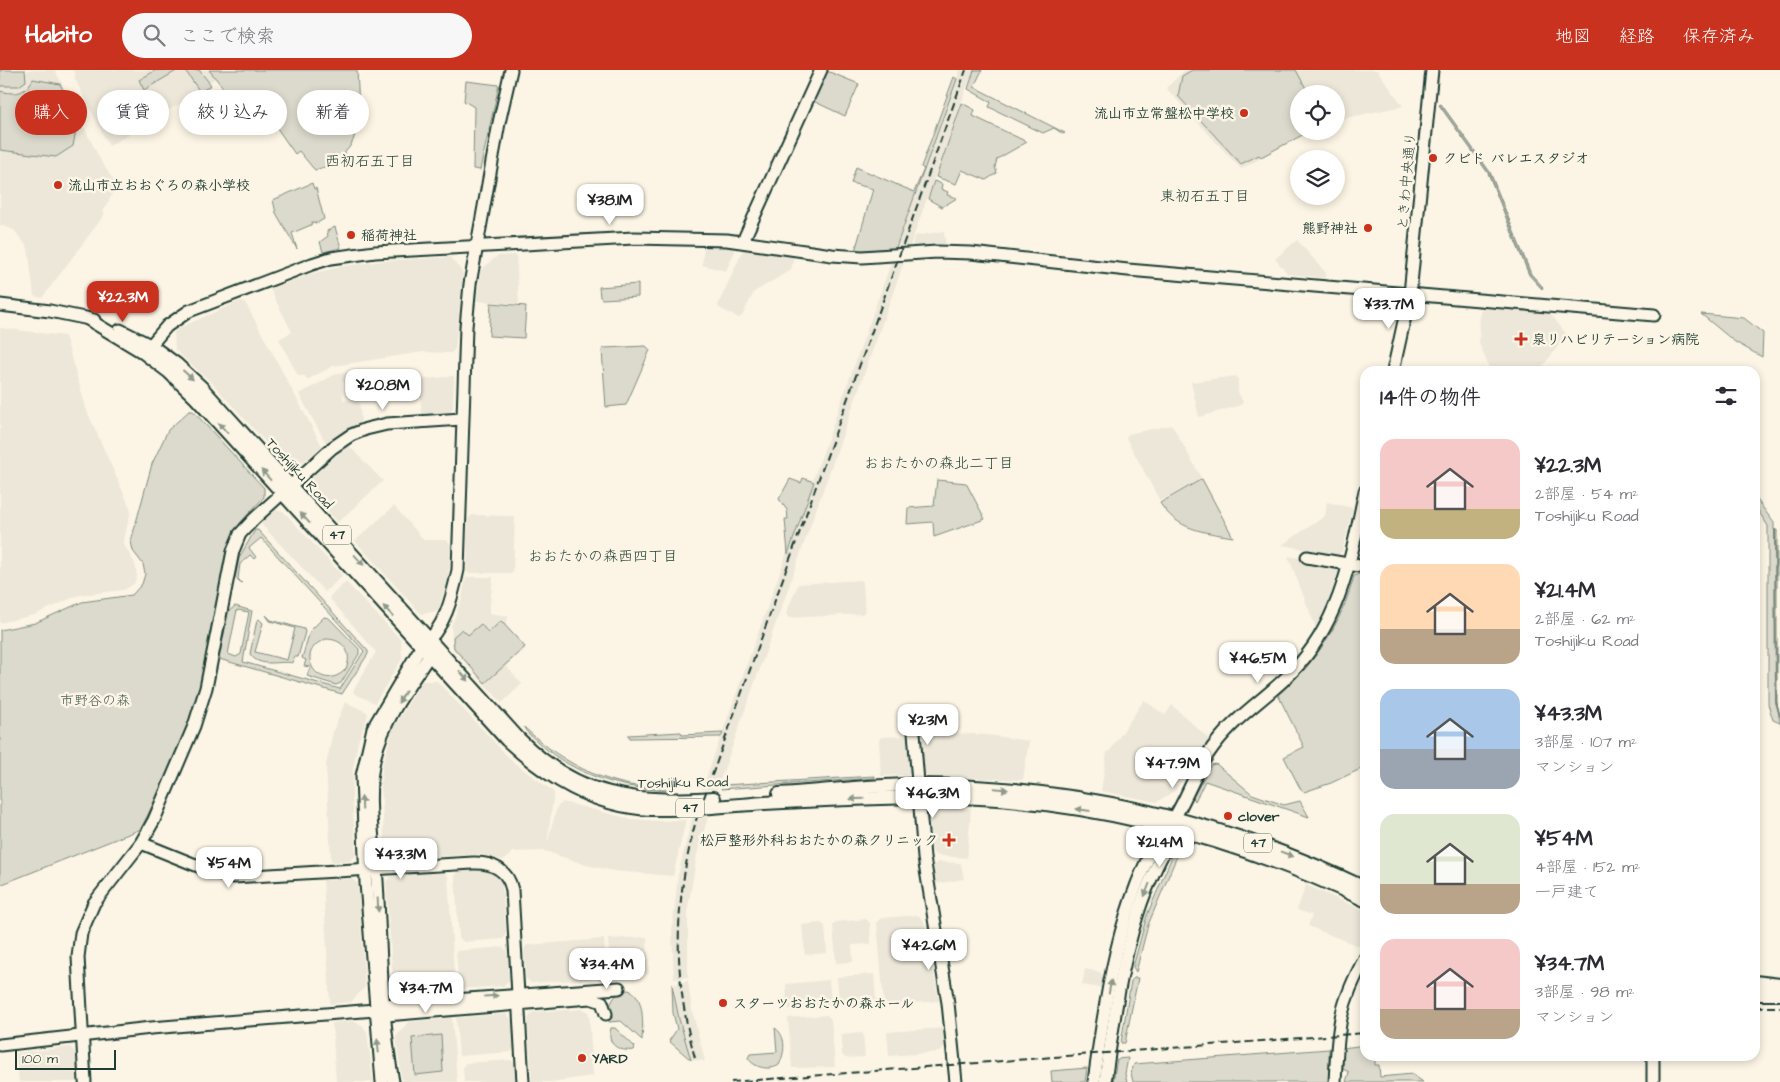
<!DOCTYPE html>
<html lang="ja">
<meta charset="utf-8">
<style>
:root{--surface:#fff;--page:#f7f7f7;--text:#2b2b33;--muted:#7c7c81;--accent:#c8321e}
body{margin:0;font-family:"Architects Daughter","Klee One",sans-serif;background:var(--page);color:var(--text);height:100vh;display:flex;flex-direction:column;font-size:19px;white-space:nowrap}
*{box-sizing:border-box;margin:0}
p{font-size:16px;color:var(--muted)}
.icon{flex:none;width:28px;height:28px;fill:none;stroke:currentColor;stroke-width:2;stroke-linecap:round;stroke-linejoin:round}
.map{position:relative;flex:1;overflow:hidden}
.panel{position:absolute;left:1360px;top:296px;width:400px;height:695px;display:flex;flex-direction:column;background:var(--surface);border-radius:15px;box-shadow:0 2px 8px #0003}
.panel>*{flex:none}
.guide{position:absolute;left:15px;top:20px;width:475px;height:45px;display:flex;gap:10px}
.buttons{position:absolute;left:1290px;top:15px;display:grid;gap:10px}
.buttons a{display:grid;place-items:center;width:55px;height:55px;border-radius:50%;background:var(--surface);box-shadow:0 2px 8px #0003;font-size:25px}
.scale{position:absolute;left:15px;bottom:12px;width:101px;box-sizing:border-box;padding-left:5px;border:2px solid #1f3d34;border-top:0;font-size:14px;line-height:18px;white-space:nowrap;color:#1f3d34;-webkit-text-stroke:4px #fcf5e5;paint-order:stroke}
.price{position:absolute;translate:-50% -42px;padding:0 11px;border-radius:10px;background:#fff;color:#222;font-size:16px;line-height:32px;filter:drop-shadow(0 1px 2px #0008)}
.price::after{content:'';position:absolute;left:50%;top:30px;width:15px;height:11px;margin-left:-8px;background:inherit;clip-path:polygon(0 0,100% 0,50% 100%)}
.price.active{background:var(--accent);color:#fff}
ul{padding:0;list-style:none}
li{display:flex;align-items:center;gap:15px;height:125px;padding:0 20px}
li span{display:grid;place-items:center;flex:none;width:140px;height:100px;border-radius:15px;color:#555}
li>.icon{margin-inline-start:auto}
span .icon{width:60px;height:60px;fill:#fffc;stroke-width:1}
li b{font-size:21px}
h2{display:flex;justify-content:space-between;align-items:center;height:60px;padding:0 20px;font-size:21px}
.pill{padding:0 18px;border-radius:22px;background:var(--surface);box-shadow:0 2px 8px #0003;font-size:18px;line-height:45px}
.pill.active{background:var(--accent);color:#fff}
header{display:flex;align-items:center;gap:30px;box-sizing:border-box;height:70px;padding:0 25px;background:var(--accent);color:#fff}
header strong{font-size:24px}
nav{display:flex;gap:28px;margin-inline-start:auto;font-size:18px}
.search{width:350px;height:45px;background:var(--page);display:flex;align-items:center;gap:12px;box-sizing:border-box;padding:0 18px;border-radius:28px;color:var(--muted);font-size:19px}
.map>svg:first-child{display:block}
.built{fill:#ece7d8}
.green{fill:#dcdacc;stroke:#7e8c80;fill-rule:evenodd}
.water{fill:#aeb3a7;stroke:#758479}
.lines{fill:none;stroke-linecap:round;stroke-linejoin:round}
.stream{stroke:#758479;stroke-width:2}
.secondary-casing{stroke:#1f3d34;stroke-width:15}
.primary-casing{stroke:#1f3d34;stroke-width:16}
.secondary{stroke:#fcf5e5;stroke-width:11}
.primary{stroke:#fcf5e5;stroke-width:12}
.rail{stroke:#1f3d34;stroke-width:2;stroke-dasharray:8 4;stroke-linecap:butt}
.oneway{fill:#8e998c}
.poi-dot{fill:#c8321e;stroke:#fcf5e5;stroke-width:2}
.labels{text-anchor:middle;stroke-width:5;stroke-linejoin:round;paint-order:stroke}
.shield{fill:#fcf5e5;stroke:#617469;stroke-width:1}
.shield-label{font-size:12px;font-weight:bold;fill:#1f3d34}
.poi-label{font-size:14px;font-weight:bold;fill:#1f3d34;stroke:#fcf5e5;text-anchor:start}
.street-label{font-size:14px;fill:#1f3d34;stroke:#fcf5e5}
.park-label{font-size:14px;fill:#455c52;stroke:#fcf5e5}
.neighbourhood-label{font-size:15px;fill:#1f3d34;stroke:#fcf5e5}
</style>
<header>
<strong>Habito</strong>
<div class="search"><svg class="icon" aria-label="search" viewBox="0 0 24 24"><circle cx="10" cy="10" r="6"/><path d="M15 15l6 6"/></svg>ここで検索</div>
<nav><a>地図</a><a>経路</a><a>保存済み</a></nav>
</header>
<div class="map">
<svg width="1780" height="1012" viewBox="0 0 1780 1012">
<rect width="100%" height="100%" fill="#fcf5e5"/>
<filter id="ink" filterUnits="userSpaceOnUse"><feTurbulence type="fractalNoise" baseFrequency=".02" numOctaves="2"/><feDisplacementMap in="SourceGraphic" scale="10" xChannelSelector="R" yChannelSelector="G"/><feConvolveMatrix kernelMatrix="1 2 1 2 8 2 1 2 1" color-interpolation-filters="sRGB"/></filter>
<g filter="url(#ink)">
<g class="built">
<path d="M28,0H55L102,93L114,111L116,117L103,142L105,144L42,228L34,226L28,178L14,160L0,155V16H19Z"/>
<path d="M73,0H211L216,8L209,13L211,15L109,76L74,7L76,6Z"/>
<path d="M960,0H973L909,179L895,180Z"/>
<path d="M1185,0H1377L1403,36L1336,50V24H1299V61H1310L1241,99L1166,18Z"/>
<path d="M944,161L946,176L911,178L915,166Z"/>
<path d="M1297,170L1326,203V208L1288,204L1275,189Z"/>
<path d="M704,176H731L735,181L726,201L702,195Z"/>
<path d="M748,177L794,185L791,200L754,222L742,246L739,248L719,238L718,235L743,180Z"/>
<path d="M516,185L519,234L477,231L481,200L497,186Z"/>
<path d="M450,187L463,203L455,279L451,283L423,282L333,296L307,310L305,306H298L279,269L292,262L270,219L314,203L344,196L383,191Z"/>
<path d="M905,189L717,719H702L892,190Z"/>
<path d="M240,231L245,232L322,376L297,398H289L211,312L175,280L174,262L179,258Z"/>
<path d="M1484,239L1549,242L1567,265L1539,301L1492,297L1490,300L1479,273L1480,242Z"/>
<path d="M0,258L65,266L87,341L131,440L123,473L135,494L137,506L134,514L124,520L79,525L34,545L0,553Z"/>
<path d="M353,301L357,305V311L342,312L343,330L359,329L361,350L358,355L326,373L299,324L334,305Z"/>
<path d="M454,306L453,338L448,343L422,344L418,310Z"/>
<path d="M1236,306L1238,309V322L1243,332L1241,335L1199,347L1191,312Z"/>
<path d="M1172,355L1202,409L1160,431L1126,368L1128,364Z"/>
<path d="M348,375L383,411L338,452L307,419L308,411Z"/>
<path d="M1327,432L1353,438L1342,482L1338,485L1282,475L1325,446Z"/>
<path d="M394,436L424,470H447L451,475L448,509L438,541L421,544L355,471Z"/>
<path d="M276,440L283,441L342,505L341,507L325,522L262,455V452Z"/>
<path d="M472,445L512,446L515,448L513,503H467L468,449Z"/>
<path d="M1288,486L1336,495L1339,499L1328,532L1316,558Z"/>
<path d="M466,507H493L489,543L508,546L506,556L526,578L506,596L522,614L502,633L453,579L451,557L462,529Z"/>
<path d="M861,510L863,512L865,541L862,544L789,548L786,544L798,514Z"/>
<path d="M346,512L401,570L402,589L375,633L355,624L353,621L376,582L330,529V526Z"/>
<path d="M422,611H437L513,692L554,722L547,774L557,737L563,732L631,749L660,751L686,750L673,806L614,801L586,795L545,781L513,782L506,789L502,790L480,784L391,789L385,784L381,714L382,696L393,659Z"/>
<path d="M1144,630L1165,645L1172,635L1209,669L1176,720L1157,732L1101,721L1107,682H1109Z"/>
<path d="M345,632L367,642L368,645L358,672L353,699L352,726L356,785L350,791L334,792L331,790L326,695L333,662Z"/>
<path d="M954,663L988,665L1029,671L1023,710L928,706L923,702L920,667Z"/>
<path d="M907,666L909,668L910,702L906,705L881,706L879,670L881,667Z"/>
<path d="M932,737L971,739L967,788L935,785L932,781L928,742Z"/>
<path d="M708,747L697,785L688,837V907L674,909L672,862L678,805L692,748Z"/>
<path d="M938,792L961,793L964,809L936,814L933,795Z"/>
<path d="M484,800L495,805L502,814L506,865L503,869L464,872L459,868L455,806L459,801Z"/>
<path d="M444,803L448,806L455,919L405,923L393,912L386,812L392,805Z"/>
<path d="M352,809L358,814L365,917L351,932L330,934L323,810Z"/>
<path d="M1306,815L1365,841L1363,875L1358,876L1308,856L1312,845L1297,840Z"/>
<path d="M918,845L924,851L939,931L884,935L877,852L881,848Z"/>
<path d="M866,849L870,853L871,874L852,875L853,892L836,893L833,855L836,852Z"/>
<path d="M821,853L825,856L827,883L805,885L802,855Z"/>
<path d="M647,867L649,904L611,908L608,869Z"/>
<path d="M604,869L607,908L531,913L526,908L524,879L527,875Z"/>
<path d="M503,877L507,881L509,910L503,916L459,919L456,881Z"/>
<path d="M1085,899L1100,902L1103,906L1101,918L1082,915Z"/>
<path d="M874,904L876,930L872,934L843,936L839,933L837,907Z"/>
<path d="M829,910L831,933L827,938L791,940L787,937L786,914Z"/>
<path d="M688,911L692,940L705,991L691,990L679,949L674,914Z"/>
<path d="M584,939L589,943L593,1006L551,1012H532L528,949L533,942Z"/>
<path d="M506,944L512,950L514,978L511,982L459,986L456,948Z"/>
<path d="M827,945L831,949L835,997L792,998L788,948Z"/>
<path d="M452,948L457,1012H402L396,967L408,952Z"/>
<path d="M353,951L362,955L367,962L373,1012H336L332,953Z"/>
<path d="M943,958L945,977L940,982L889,986L887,962Z"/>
<path d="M863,963L865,987L846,988L842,985L841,964Z"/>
<path d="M70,977L75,982L79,1012H19L16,983Z"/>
<path d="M511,990L515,994L516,1012H464L463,997L466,993Z"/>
</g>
<g class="green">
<path d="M0,0H25L26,11L19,16H0Z"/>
<path d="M156,0H178L144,20L139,10Z"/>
<path d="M185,0H199L211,15L200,22Z"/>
<path d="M209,0H357C358,22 363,67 345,82L347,90L315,100L313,98L299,81L295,84L265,41L249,50Z"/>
<path d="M974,0H982L974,17L1065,63L1063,64L1054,58L1043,63L989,37L991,32L968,19Z"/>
<path d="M1192,0H1296L1309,24H1299V61H1310L1261,87L1259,85L1241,94L1178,26L1182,6Z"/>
<path d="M827,1L859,14L845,46L813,31Z"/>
<path d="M954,7L957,9L895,180L855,181L873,119L851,113L856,97L914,122L924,99L921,97Z"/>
<path d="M33,9L60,14L78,49L73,76L56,87L0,80V21C16,25 25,24 33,9Z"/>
<path d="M466,11L499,15L480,100L473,99L474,37L464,31Z"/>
<path d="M962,33L975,40L973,46L1027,72L997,89L995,97L997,103L986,110L962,100L956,114L936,107Z"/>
<path d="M934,111L942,114L941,119L948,122L947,125L957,128L942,137L928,129Z"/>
<path d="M312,113L314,119L316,118L324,149L317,153L312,152L311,155L292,163L297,179L276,143L273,130Z"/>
<path d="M335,157L341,178L323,182L320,172L328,166L327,161Z"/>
<path d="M638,214V227L602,229L600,227L599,217Z"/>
<path d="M491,233L526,236L524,268L489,266Z"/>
<path d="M1701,244L1744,248L1763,263L1762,287L1735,272Z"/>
<path d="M646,276L650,280L626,335L606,337L602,280L604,278Z"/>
<path d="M189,341H193L264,418V427L240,453L229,473L203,607L193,644L170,699L141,759L0,815V560L35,553L82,532L132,525L142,514L145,504L143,494L133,481L131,471L152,394L168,360Z"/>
<path d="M803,408L814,412L788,484L785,449H788L787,440L779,429L790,409L801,413Z"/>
<path d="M1202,409L1233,467C1203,462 1177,460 1160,433Z"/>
<path d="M937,410L966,413L985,449L934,467L933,452L907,454L908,438L934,436Z"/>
<path d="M1755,427L1774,453V460H1777V632L1780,653L1773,650L1768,634V456L1755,436Z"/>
<path d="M255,460H258L368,581V584L342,624L219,589L228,542L235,536L252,541L243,592L340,619L364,581L261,468L249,478L256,487L254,489L250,485L240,494L238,509L242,513L235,508L239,488ZM237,540L249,542L241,584L236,587L228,584Z"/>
<path d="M1361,503H1365V697L1331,713L1304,722L1301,720L1284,687L1304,677L1278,625C1316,592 1341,555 1354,506Z"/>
<path d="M266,545L271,550L304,559L305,562L298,587H294L293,593C279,590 260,599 250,584L257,550L259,549L263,553L255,582L287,590L295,558L270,551Z"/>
<path d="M324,547L329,548L359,579V584L341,613L336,615L307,606L310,597L304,596L306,590L302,588L310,561ZM326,569C344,569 353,583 346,599C320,626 291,581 326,569Z"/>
<path d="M501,551L525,577L485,613L454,578L453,567L462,559L468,565L481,554L488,563Z"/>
<path d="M524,657C566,697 613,719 672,719L671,721C622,719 576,706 539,673C534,668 525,662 524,657Z"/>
<path d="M681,662L682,665L723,663L721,667L630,668L628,665Z"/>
<path d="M1216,694L1252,724L1284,735L1300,731L1309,747L1205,711L1195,731L1193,727L1211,695Z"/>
<path d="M875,706V708L721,719L723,715Z"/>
<path d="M1180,779L1148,855L1136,902L1133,897L1147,845L1174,782Z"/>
<path d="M1134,908H1138L1125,973H1121L1131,911Z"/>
<path d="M672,914L679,949L691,990L669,971L677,959L673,943Z"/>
<path d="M628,920C645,923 643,957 642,970L621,951L609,952C608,937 612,922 628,920Z"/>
<path d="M611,958H615L635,977L634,980C619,982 606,975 611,958Z"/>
<path d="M775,958C787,966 785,983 779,995C770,1001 754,998 748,988L750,984L777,982Z"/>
<path d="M441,965L443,1002L415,1005L412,968Z"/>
<path d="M1365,975V986L1375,987V995H1379L1380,1007L1412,1004L1423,1012H1346L1349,1002L1343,999V978Z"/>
<path d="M1329,979V1012H1133L1131,1003L1134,994Z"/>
<path d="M1128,988L1125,1004L1127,1012H1113L1117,989Z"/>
<path d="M1087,998L1085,1012H1052L1051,1001Z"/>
</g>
<path class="water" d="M1441,34L1490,102L1531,204L1543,217L1542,219L1529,205L1488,103L1439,35Z"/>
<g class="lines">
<path class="stream" d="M1775,460L1776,632L1780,646"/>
<defs>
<g id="secondary">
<path d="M743,171L821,0"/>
<path d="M0,235L50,241L94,250"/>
<path d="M86,248L144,283L167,256L189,241L312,194L331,188L375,182L634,168L727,170L832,185L862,187L937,182L971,183L1128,200L1654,245"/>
<path d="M120,260L150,275"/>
<path d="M1393,301L1410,224L1432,0"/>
<path d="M1307,487L1365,497"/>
<path d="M914,662L924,788L948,933L956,1012"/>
<path d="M141,773L208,800L234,807L473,793C492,792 508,800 512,820L523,1012"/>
<path d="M379,942L386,945L590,928L602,932L606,944"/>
<path d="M0,975L151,958L375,940L385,935L619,918"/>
<path d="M1653,986V1012"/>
<path d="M85,1012L78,887L81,863L94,833L141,773L154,750L194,656L206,618L233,481L240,464L254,449L332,378L351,365L366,359L387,354L462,349"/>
<path d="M382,1012L366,813L362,706L373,658L421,577C445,559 452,528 458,500L466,257L470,214L499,53L511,0"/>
<path d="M393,1012C381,946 381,877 377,811C374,770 365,726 375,686C384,649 408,617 429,586L430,577"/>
<path d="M1094,1012C1105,929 1119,831 1164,759C1167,754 1171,752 1174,748C1187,728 1194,704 1208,684C1232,648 1262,632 1291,603C1341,553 1351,487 1365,421"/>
<path d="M1105,1012C1113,956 1120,898 1138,843C1147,814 1161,787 1175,760V753"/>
<path d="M1335,1012C1338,958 1338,937 1365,888"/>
</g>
<g id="primary">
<path d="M150,275L176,294L202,318L519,669C579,729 634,733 714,728"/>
<path d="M144,283L169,302L196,328L507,670C548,708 593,736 651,739C688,740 727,736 764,733C816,730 867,728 919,727C1072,724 1227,764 1365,830"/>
<path d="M779,724C825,721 872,715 918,715C1074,716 1225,751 1365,818"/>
<path d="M1755,912L1780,915"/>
<path d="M1755,924H1780"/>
</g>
</defs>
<use href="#secondary" class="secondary-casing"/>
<use href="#primary" class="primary-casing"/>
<use href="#secondary" class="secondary"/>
<use href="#primary" class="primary"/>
<g class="rail">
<path d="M1755,937H1780"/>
<path d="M695,988C672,904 674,830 697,747L966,0"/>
<path d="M731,1012L1365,963"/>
</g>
</g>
<defs><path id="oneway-solid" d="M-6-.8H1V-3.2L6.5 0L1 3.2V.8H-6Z" transform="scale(1.25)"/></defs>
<g class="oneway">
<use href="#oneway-solid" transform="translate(188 305) rotate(42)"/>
<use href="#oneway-solid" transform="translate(223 358) rotate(-132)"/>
<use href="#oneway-solid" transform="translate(266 405) rotate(-132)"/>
<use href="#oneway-solid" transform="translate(305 448) rotate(-132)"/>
<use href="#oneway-solid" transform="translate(359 490) rotate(48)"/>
<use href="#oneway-solid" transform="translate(388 541) rotate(-133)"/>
<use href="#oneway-solid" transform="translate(464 606) rotate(48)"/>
<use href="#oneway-solid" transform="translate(402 627) rotate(122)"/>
<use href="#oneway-solid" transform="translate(1001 719) rotate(5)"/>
<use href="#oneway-solid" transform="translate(857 729) rotate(178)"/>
<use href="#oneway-solid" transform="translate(362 733) rotate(-92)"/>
<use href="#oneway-solid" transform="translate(1083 740) rotate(-172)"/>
<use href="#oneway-solid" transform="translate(1287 784) rotate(21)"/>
<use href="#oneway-solid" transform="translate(1147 820) rotate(111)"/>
<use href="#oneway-solid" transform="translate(378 835) rotate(87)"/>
<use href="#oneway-solid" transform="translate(1110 917) rotate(-80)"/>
<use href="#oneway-solid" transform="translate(491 926) rotate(-4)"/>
<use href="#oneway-solid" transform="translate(378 976) rotate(-96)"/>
</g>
</g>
<g class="poi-dot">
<circle cx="1244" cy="43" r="5"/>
<circle cx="1433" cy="88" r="5"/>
<circle cx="58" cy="115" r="5"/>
<circle cx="1368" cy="158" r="5"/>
<circle cx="351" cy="165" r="5"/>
<path d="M1518.5 261.5h5v5h5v5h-5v5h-5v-5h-5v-5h5z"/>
<circle cx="1228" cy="746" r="5"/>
<path d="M946.5 762.5h5v5h5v5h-5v5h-5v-5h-5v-5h5z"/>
<circle cx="723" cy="933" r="5"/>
<circle cx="582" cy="988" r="5"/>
</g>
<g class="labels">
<g class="shield">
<rect x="323" y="455.5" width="28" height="19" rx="4"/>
<rect x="676" y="728.5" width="28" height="19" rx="4"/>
<rect x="1244" y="763.5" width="28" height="19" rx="4"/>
</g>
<g class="shield-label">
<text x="337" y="469">47</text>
<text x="690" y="742">47</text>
<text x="1258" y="777">47</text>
</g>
<g class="poi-label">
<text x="1234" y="48" text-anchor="end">流山市立常盤松中学校</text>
<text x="1443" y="93">クビド バレエスタジオ</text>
<text x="68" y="120">流山市立おおぐろの森小学校</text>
<text x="1358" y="163" text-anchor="end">熊野神社</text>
<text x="361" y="170">稲荷神社</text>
<text x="1532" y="274">泉リハビリテーション病院</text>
<text x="1238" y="751">clover</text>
<text x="938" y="775" text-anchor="end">松戸整形外科おおたかの森クリニック</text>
<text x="733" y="938">スターツおおたかの森ホール</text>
<text x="592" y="993">YARD</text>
</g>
<g class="street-label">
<text transform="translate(1406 111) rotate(-85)" y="5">ときわ中央通り</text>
<text transform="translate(300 403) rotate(47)" y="5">Toshijiku Road</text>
<text transform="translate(683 712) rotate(-1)" y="5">Toshijiku Road</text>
</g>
<g class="park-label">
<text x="95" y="635">市野谷の森</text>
</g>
<g class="neighbourhood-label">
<text x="370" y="96">西初石五丁目</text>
<text x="1205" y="131">東初石五丁目</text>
<text x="939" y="398">おおたかの森北二丁目</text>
<text x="603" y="491">おおたかの森西四丁目</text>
</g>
</g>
</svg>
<div class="buttons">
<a><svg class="icon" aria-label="locate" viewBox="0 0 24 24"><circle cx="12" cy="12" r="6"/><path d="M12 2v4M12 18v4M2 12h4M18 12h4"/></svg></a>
<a><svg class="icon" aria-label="layers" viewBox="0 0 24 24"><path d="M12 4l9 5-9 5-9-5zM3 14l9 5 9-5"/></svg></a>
</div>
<div class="scale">100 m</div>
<b class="price" style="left:610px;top:156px">¥38.1M</b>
<b class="price active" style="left:123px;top:253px">¥22.3M</b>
<b class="price" style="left:1389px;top:260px">¥33.7M</b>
<b class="price" style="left:383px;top:341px">¥20.8M</b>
<b class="price" style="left:1258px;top:614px">¥46.5M</b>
<b class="price" style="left:928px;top:676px">¥23M</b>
<b class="price" style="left:1173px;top:719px">¥47.9M</b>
<b class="price" style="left:933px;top:749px">¥46.3M</b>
<b class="price" style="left:1160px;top:798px">¥21.4M</b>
<b class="price" style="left:401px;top:810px">¥43.3M</b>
<b class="price" style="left:229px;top:819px">¥54M</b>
<b class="price" style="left:929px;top:901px">¥42.6M</b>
<b class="price" style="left:607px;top:920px">¥34.4M</b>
<b class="price" style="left:426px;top:944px">¥34.7M</b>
<div class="guide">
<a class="pill active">購入</a>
<a class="pill">賃貸</a>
<a class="pill">絞り込み</a>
<a class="pill">新着</a>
</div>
<section class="panel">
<h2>14件の物件<svg class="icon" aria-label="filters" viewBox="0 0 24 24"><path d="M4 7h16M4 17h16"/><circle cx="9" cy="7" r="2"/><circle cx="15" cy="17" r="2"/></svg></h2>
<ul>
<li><span style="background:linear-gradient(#f6c9c9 70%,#c2b280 0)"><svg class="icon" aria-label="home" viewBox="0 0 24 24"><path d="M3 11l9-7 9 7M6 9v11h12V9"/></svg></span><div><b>¥22.3M</b><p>2部屋 · 54 m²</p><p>Toshijiku Road</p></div></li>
<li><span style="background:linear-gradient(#ffd9b3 65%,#b9a48a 0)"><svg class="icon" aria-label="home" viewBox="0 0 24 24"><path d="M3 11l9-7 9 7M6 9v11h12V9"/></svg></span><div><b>¥21.4M</b><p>2部屋 · 62 m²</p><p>Toshijiku Road</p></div></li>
<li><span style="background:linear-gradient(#a9c7e8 60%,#9aa5b1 0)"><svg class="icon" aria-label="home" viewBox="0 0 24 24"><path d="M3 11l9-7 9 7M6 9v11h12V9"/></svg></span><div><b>¥43.3M</b><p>3部屋 · 107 m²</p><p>マンション</p></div></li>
<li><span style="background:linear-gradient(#dfe7d0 70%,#b9a48a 0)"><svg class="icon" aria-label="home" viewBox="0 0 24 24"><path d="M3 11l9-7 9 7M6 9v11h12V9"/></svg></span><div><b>¥54M</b><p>4部屋 · 152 m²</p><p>一戸建て</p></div></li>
<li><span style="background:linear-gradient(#f6c9c9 70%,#b9a48a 0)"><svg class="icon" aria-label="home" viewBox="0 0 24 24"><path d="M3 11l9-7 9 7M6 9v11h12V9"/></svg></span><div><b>¥34.7M</b><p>3部屋 · 98 m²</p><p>マンション</p></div></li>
</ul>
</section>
</div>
